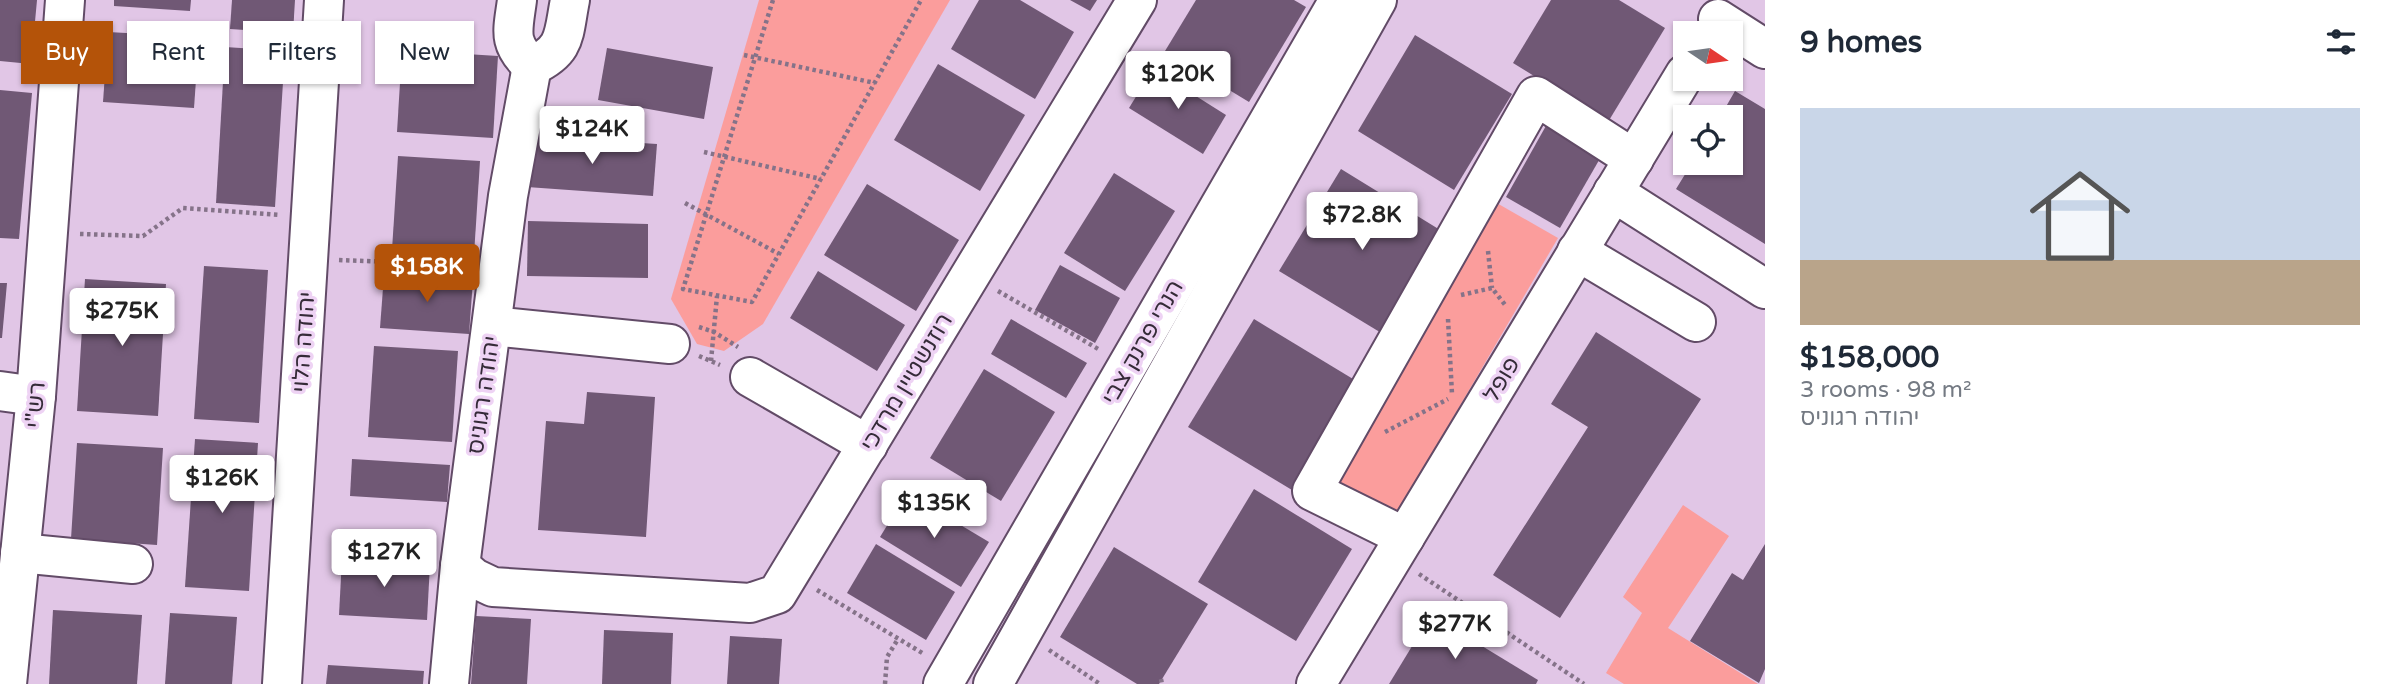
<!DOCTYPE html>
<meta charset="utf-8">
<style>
:root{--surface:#fff;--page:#f6f6f7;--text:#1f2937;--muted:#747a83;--line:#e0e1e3;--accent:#b45309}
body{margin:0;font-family:"Varela Round",Heebo,sans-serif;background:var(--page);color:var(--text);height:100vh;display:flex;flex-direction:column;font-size:26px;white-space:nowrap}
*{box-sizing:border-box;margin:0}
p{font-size:23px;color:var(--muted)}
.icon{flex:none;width:38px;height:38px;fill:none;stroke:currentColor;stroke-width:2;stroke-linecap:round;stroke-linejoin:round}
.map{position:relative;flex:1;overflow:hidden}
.sheet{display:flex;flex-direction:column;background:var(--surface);width:630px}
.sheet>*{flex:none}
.top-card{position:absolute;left:21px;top:21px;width:665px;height:63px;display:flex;gap:14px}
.needle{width:46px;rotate:103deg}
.fabs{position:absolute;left:1673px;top:21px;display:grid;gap:14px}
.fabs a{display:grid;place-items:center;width:70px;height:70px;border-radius:0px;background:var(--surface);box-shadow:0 2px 5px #0004;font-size:35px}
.price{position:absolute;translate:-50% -60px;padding:0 16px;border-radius:7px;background:#fff;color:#222;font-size:23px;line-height:46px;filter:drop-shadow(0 2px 4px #0008)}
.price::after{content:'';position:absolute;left:50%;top:42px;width:21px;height:16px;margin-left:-10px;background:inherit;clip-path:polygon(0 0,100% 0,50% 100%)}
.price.current{background:var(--accent);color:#fff}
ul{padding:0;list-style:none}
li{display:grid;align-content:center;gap:14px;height:371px;padding:0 35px}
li+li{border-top:2px solid var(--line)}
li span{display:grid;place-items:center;height:217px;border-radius:0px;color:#555}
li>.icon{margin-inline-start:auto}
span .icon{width:126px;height:126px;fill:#fffc;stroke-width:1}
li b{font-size:30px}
h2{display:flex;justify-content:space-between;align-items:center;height:84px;padding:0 35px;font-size:30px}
.pill{padding:0 24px;border-radius:0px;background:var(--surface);box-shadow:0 2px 5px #0004;font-size:24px;line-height:63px}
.pill.current{background:var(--accent);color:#fff}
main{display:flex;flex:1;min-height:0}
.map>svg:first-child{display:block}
.green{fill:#fb9d9c}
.building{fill:#705875}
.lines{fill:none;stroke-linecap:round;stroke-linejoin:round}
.minor-casing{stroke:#624b67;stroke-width:42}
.path{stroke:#857389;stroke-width:4.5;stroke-dasharray:3.5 3.5;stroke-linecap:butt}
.minor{stroke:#fff;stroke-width:38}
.labels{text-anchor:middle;stroke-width:7;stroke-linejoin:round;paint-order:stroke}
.street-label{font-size:23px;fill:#352b38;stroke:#eed3f4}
</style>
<main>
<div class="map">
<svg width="1765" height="684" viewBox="0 0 1765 684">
<rect width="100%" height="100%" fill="#e1c6e6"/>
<g class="green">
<path d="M759,0H950L763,324L724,351L697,344L671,299Z"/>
<path d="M1488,198L1558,238L1392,522L1330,482Z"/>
<path d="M1683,505L1729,536L1668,628L1758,684H1624L1606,673L1642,613L1623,597Z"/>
</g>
<g class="building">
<path d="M0,0H37L31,64L0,61Z"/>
<path d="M114,0H191L190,11L114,6Z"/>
<path d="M232,0H295L293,33L230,29Z"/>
<path d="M979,0H1020L1074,32L1035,99L951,49Z"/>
<path d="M1070,0H1097L1090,11Z"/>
<path d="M1196,0H1294L1306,7L1249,102L1165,51Z"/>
<path d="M1551,0H1619L1665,28L1608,122L1513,63Z"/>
<path d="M108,32L199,37L194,108L103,102Z"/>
<path d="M1415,35L1512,94L1454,190L1358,131Z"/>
<path d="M225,47L285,51L275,207L216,203Z"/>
<path d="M607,48L713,67L704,119L598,100Z"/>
<path d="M402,50L498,56L493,138L397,132Z"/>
<path d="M938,64L1025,115L980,191L894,140Z"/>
<path d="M1153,69L1226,115L1203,154L1129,108Z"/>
<path d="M0,90L32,93L19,239L0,238Z"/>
<path d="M1735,91L1765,109V244L1676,189L1692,163H1731V117H1720Z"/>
<path d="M1547,124L1602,155L1560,228L1506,197Z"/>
<path d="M531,136L657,144L653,196L527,187Z"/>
<path d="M398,156L480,161L474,255L392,250Z"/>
<path d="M1341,169L1445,233L1383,334L1279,271Z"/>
<path d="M1114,173L1175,211L1125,291L1064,253Z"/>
<path d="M867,184L959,240L916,311L824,255Z"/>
<path d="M528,221L648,224V278L527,276Z"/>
<path d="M1060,265L1120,298L1095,343L1035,310Z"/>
<path d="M204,266L268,270L259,423L194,419Z"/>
<path d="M818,271L905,325L877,371L790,318Z"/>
<path d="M384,275L473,280L469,334L380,328Z"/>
<path d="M85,279L166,284L158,416L77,411Z"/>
<path d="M0,283H7L2,338H0Z"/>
<path d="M1011,319L1087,363L1066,398L991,354Z"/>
<path d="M1254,319L1358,382L1292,490L1188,427Z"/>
<path d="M1596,332L1701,399L1560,618L1493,575L1588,427L1551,404Z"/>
<path d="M374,346L458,351L452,442L368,437Z"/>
<path d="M984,369L1055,412L1001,501L930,458Z"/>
<path d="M587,392L655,397L646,537L538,530L546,421L584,424Z"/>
<path d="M195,439L258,443L249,591L185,587Z"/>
<path d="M77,443L163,448L157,545L71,539Z"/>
<path d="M352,459L450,465L447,502L350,496Z"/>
<path d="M1254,489L1352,549L1296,641L1198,582Z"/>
<path d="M907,493L989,542L961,587L880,537Z"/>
<path d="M876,544L955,592L926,640L847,593Z"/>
<path d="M1765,544V669L1759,683L1690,641L1732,573L1743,580Z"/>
<path d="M1114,547L1208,604L1159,684H1137L1060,637Z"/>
<path d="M342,558L430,564L427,620L339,615Z"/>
<path d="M53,610L142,615L137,684H49Z"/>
<path d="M170,613L237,617L232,684H165Z"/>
<path d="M1431,615L1538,680L1536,684H1389Z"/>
<path d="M476,616L531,619L527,684H471Z"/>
<path d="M604,630L673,633L671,684H602Z"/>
<path d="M730,636L782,639L779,684H727Z"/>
<path d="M328,665L424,671L423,684H326Z"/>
</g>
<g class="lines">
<defs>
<g id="minor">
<path d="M517,0C513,31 507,43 532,66"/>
<path d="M1718,19L1765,49"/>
<path d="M532,66C567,50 563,35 570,0"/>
<path d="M1613,192L1765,289"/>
<path d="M1577,251L1696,322"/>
<path d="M492,326L670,344"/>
<path d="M750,377L868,445"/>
<path d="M0,391L36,396"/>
<path d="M1405,537L1312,491L1536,96L1634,159"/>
<path d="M20,553L133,564"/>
<path d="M460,566L474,578L493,587L750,603L777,594L1137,0"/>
<path d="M7,684L36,396L65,0"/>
<path d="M282,684L324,0"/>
<path d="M449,684L460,566L508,196L532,66"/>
<path d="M943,684L1339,0"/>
<path d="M993,684L1377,0"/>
<path d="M1316,684L1685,74"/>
</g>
</defs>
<use href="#minor" class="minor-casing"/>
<g class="path">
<path d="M773,0L683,289L752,302L921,0"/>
<path d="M744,55L875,83"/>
<path d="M704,152L821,179"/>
<path d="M685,203L779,254"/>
<path d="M80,234L143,236L183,208L280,215"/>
<path d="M1488,251L1492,288"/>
<path d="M339,260L467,265"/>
<path d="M998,291L1100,350"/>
<path d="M1461,295L1492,288L1506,306"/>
<path d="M1448,319L1452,394"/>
<path d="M699,327L714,332L738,347"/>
<path d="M699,356L720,365"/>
<path d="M711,361L717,296"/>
<path d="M1385,432L1448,399"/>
<path d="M1419,574L1584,684"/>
<path d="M817,590L924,654"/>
<path d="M1049,650L1100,684"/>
<path d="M1161,679L1162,684"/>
<path d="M885,684L887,657L898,639"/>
</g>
<use href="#minor" class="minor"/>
</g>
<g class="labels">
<g class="street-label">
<text transform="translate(303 342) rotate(-86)" y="8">יהודה הלוי</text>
<text transform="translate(1142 342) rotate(-60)" y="8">הנרי פרנק צבי</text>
<text transform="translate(1501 379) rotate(-59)" y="8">פופל</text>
<text transform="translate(906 382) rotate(-59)" y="8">רוזנשטיין מרדכי</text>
<text transform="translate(483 395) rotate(-82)" y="8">יהודה רגוניס</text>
<text transform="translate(35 405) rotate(-85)" y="8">רש"י</text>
</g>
</g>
</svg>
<div class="fabs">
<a><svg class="needle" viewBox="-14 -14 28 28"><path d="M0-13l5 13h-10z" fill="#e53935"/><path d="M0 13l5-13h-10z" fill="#747a83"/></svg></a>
<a><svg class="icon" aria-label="locate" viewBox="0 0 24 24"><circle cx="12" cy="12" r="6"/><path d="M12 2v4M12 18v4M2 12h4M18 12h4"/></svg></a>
</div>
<b class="price" style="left:1178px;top:111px">$120K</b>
<b class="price" style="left:592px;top:166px">$124K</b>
<b class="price" style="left:1362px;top:252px">$72.8K</b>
<b class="price current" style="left:427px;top:304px">$158K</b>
<b class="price" style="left:122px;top:348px">$275K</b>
<b class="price" style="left:222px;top:515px">$126K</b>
<b class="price" style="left:934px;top:540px">$135K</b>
<b class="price" style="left:384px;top:589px">$127K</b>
<b class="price" style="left:1455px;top:661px">$277K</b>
<div class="top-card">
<a class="pill current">Buy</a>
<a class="pill">Rent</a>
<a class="pill">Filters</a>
<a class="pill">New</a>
</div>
</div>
<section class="sheet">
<h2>9 homes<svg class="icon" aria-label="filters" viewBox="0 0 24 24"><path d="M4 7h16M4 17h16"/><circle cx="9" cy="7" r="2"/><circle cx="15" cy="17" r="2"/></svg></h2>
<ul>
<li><span style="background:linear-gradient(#c9d6e8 70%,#b9a48a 0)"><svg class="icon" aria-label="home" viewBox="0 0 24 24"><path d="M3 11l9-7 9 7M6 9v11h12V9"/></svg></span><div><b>$158,000</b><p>3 rooms · 98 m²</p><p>יהודה רגוניס</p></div></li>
</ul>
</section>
</main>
